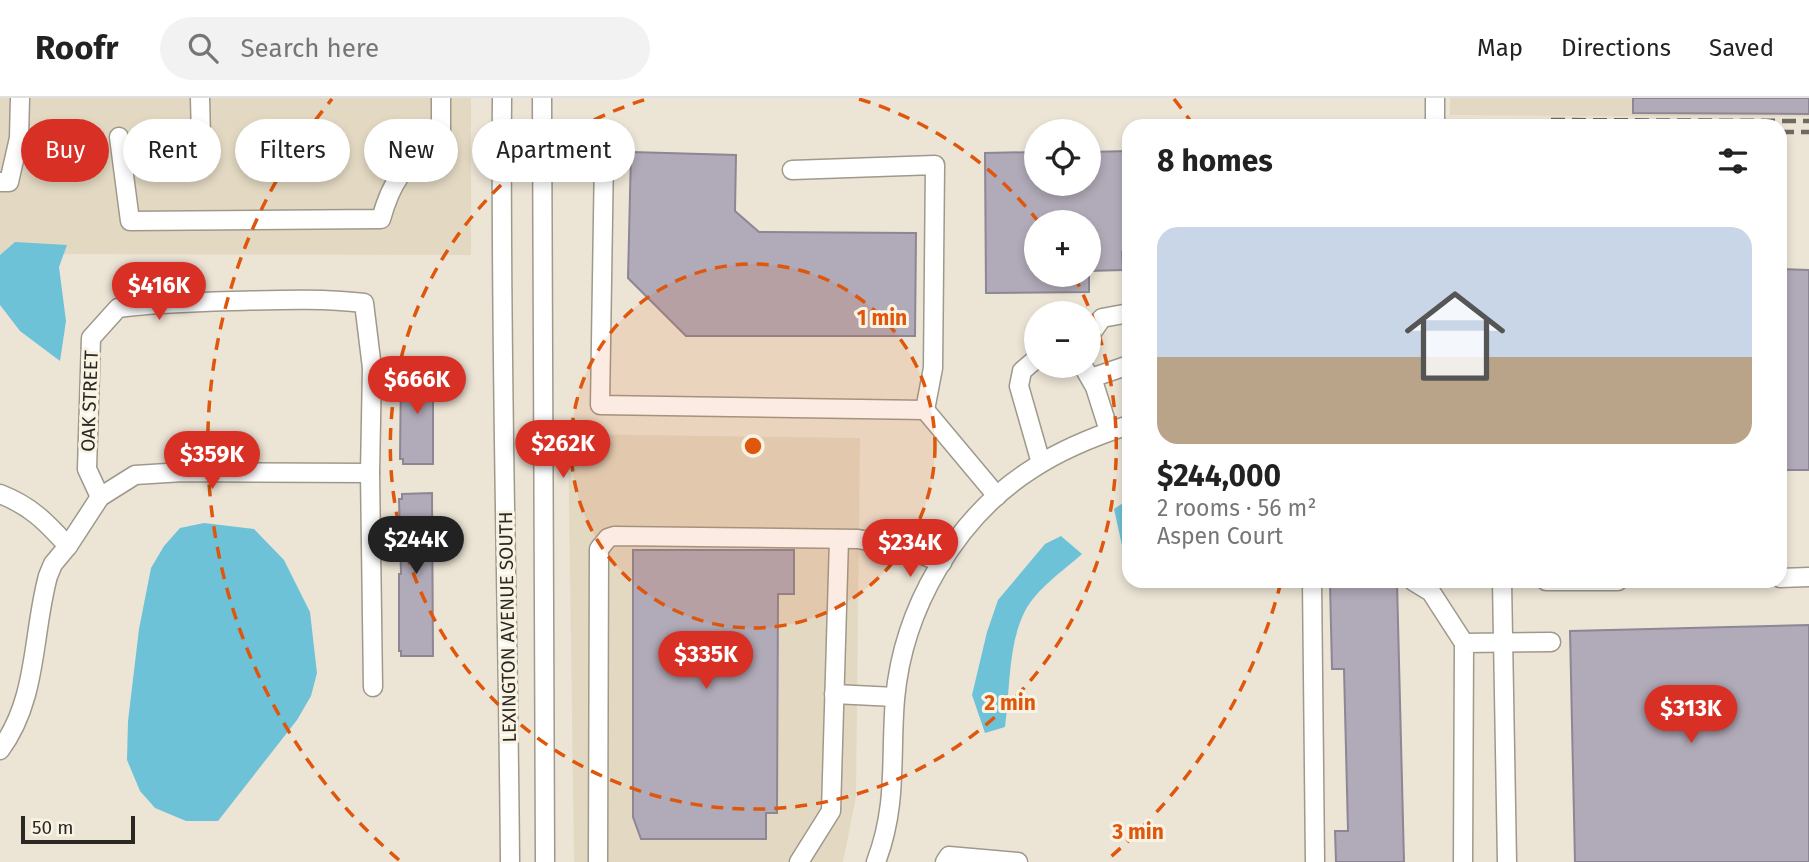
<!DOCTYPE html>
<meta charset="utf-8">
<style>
:root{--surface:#fff;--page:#f2f2f2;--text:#222;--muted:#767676;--line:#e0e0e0;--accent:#d93025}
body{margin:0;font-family:"Fira Sans",sans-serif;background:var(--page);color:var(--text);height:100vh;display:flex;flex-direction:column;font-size:26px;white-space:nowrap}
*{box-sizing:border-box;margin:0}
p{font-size:23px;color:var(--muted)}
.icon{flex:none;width:38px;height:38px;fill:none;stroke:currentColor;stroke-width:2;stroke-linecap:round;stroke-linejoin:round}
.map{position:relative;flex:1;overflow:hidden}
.side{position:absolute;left:1122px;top:21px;width:665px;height:469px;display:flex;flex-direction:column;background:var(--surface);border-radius:21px;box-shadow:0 4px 10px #0003}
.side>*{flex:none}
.guide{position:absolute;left:21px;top:21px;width:665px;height:63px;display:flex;gap:14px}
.controls{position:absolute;left:1024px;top:21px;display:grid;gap:14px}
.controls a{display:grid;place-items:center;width:77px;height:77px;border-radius:50%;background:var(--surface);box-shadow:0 4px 10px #0003;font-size:35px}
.scale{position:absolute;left:21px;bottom:18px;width:114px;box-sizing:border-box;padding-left:7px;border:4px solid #2b2823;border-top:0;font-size:19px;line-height:24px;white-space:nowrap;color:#2b2823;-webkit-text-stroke:5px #f9f3e4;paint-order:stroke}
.price{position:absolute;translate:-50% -60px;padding:0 16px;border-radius:24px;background:var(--accent);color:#fff;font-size:23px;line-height:46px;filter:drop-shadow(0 2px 4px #0008)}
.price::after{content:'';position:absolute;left:50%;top:42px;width:21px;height:16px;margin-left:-10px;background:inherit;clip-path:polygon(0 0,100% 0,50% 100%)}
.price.selected{background:#222;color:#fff}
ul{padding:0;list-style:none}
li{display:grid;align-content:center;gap:14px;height:371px;padding:0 35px}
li+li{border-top:2px solid var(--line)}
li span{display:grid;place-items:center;height:217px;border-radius:21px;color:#555}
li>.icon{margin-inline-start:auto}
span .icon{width:126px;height:126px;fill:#fffc;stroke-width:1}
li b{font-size:30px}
h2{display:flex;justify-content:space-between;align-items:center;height:84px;padding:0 35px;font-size:30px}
.chip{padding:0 24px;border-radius:32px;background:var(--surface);box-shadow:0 4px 10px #0003;font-size:24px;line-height:63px}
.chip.selected{background:var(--accent);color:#fff}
header{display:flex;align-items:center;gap:42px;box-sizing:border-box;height:98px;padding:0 35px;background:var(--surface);border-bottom:2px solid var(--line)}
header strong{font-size:33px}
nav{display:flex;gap:38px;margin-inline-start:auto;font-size:24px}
.search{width:490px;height:63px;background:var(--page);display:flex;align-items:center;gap:18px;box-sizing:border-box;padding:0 24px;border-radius:38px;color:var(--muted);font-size:26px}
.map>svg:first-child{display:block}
.built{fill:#e3d9c3}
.water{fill:#6ec2d7}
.building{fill:#b1aab8;stroke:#8d8694;stroke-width:2}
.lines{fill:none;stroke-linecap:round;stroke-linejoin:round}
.minor-casing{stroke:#9f998b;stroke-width:21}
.minor{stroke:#fff;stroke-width:18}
.rail{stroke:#6e6961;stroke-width:4.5;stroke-dasharray:14 7;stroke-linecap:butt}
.ring{fill:none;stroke:#df570d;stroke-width:3.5;stroke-dasharray:12 9}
.labels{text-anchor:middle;stroke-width:6;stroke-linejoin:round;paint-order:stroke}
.street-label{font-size:19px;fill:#2b2823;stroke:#f9f3e4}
.centre{fill:#df570d;stroke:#f9f3e4;stroke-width:3.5}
.ring-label{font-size:21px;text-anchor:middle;font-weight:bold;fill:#df570d;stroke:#f9f3e4;stroke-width:6;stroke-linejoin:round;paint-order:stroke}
</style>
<header>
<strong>Roofr</strong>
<div class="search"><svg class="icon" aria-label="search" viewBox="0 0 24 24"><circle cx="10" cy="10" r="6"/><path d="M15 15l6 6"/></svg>Search here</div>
<nav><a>Map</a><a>Directions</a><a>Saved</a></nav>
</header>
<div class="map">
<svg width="1809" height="764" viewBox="0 0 1809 764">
<rect width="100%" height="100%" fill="#ece5d6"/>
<g class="built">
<path d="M0,0H471V157L0,156Z"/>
<path d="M1450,0H1809V19L1450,17Z"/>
<path d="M568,336L860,340L856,699L843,764H574Z"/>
</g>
<g class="water">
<path d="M15,144L67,147L59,169L66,223L60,263L20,233L0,207V157Z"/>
<path d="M1129,401V451L1123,452L1114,411Z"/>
<path d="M204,425L254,431L284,462L310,514L317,575L311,598L297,622L218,723H186L155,710L140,693L127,662L128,623L139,531L151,470L164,448L180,430Z"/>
<path d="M1061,438L1082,456C1063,473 1036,491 1024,515C1008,548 1010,593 1005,629L985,635L972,597L987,534L998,502L1045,446Z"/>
</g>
<g class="building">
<path d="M1633,0H1809V16L1633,15Z"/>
<path d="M1129,53V154H1122L1123,172L1088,173V124H1036V177H1089V194L986,195L985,55L1036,54V86H1088V54Z"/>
<path d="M631,54L736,57L735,113L759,134L916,135L915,238H686L628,180Z"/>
<path d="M1780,171L1809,172V372H1780Z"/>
<path d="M406,267H426V276H433V366H403V361H400L401,272H406Z"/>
<path d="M432,395L433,558H401V553H399V476H401L399,401H402V396Z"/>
<path d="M633,452H794V496H778L777,715H766V741H641L633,719Z"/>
<path d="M1397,484L1404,764H1336L1335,733H1348L1344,571H1332L1330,485Z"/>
<path d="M1809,527V764H1575L1570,533Z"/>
</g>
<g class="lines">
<defs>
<g id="minor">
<path d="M200,0L201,39"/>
<path d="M502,0C500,255 508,509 510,764"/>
<path d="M542,0L545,764"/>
<path d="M1435,28V0"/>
<path d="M119,39L130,123L381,121C394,75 406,69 441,39V0"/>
<path d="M604,58L600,307L925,312L997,398"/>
<path d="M792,72L935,67L933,270L925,312"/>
<path d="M0,84H9L19,40L20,0"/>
<path d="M1088,240L1102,220L1129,215"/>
<path d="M1036,261L1022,273L1019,288L1041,365"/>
<path d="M1083,268L1095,289L1109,333"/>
<path d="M1091,280L1129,267"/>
<path d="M0,396C31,408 46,424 68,448"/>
<path d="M100,399L87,371L91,240L118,210C156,205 194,204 233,203C277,202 320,200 364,205L372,270L370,375L373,589"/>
<path d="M1780,480L1809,479"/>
<path d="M1312,483L1315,764"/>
<path d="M1413,483L1431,494L1464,545"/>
<path d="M1502,483L1507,764"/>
<path d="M1546,483H1618"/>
<path d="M834,596L895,599"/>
<path d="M0,652C38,601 32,537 48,478L53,466L68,448L100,399L135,377L183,374L370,375"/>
<path d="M598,764L599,451L608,440L614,438L858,441L909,451L942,465"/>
<path d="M799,764L831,713L839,441"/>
<path d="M876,764C898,706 890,660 895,601C903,511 955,420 1032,371C1062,351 1095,338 1129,327"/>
<path d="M945,764L949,758L1018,764"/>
<path d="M1463,764L1464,545L1551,544"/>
</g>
</defs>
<use href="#minor" class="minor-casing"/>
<use href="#minor" class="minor"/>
<g class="rail">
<path d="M1551,22L1809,23"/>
<path d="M1780,34H1809"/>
</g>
</g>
<circle cx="753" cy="348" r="182" fill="#df570d" fill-opacity=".12"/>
<g class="ring">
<circle cx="753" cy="348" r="182"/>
<path d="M859 1A363 363 0 0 1 1037 122M1074 178A363 363 0 1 1 647 1"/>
<path d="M1281 484A545 545 0 0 1 1107 762M399 762A545 545 0 0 1 332 1M1174 1A545 545 0 0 1 1194 28"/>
</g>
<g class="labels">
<g class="street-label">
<text transform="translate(89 303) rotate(-88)" y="7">OAK STREET</text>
<text transform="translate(507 529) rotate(-91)" y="7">LEXINGTON AVENUE SOUTH</text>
</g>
</g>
<circle cx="753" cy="348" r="10" class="centre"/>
<g class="ring-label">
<text x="882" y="227">1 min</text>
<text x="1010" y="612">2 min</text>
<text x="1138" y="741">3 min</text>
</g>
</svg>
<div class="controls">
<a><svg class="icon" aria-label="locate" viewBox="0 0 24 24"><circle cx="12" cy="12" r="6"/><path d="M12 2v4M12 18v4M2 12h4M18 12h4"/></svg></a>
<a>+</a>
<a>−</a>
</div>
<div class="scale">50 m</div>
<b class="price" style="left:159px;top:224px">$416K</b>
<b class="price" style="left:417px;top:318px">$666K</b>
<b class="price" style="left:563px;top:382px">$262K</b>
<b class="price" style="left:212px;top:393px">$359K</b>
<b class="price selected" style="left:416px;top:478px">$244K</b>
<b class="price" style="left:910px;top:481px">$234K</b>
<b class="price" style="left:706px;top:593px">$335K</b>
<b class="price" style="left:1691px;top:647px">$313K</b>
<div class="guide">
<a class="chip selected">Buy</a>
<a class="chip">Rent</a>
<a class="chip">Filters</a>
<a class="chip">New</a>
<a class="chip">Apartment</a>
</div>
<section class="side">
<h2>8 homes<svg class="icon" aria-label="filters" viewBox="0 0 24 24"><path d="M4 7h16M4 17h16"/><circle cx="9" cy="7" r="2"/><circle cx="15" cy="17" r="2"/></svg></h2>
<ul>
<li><span style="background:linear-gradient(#c9d6e8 60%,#b9a48a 0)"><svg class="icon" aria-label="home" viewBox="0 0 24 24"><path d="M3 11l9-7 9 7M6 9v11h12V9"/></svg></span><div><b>$244,000</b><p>2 rooms · 56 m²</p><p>Aspen Court</p></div></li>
</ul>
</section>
</div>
